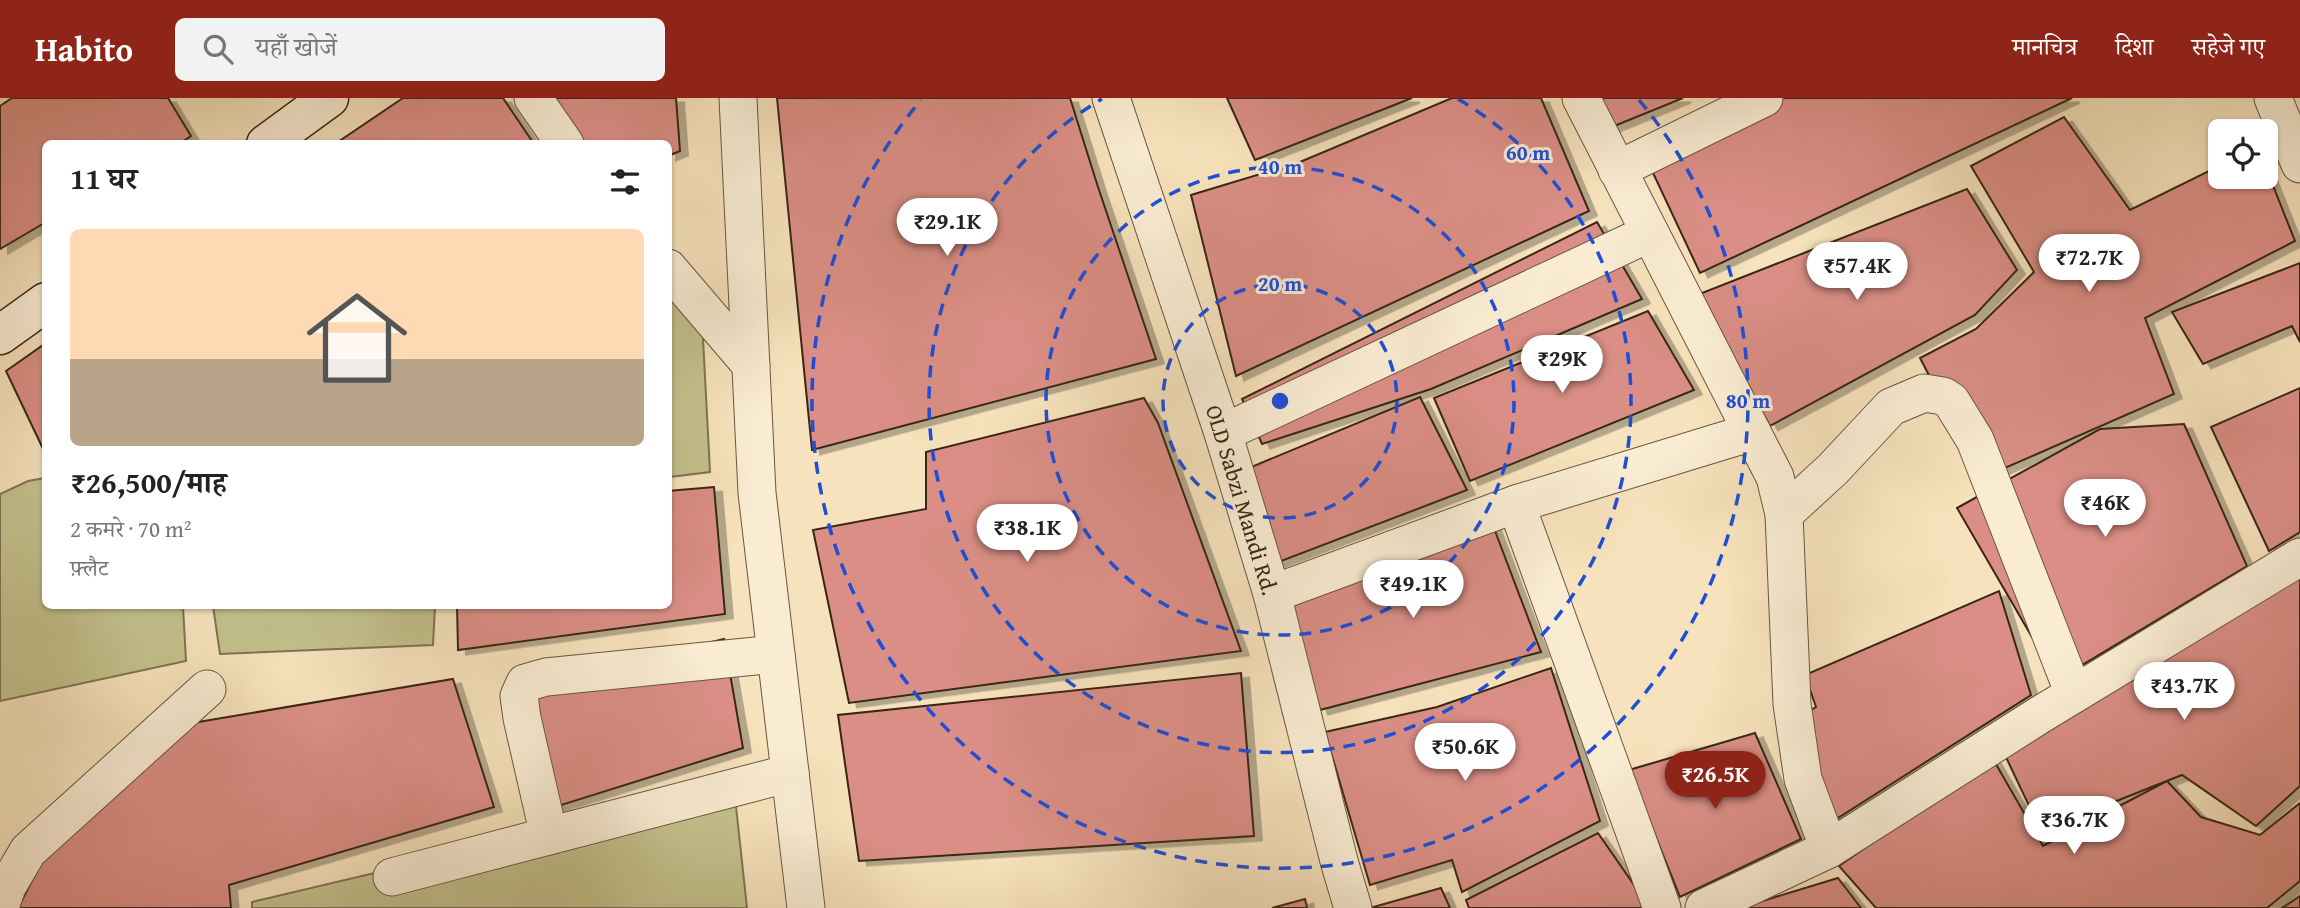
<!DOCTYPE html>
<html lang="hi">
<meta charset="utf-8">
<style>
:root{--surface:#fff;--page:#f2f2f2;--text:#222;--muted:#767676;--line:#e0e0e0;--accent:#8f2418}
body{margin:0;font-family:"Gentium Book Plus","Noto Serif Devanagari",serif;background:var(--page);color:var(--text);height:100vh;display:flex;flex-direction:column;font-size:26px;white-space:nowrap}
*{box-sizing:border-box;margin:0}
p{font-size:23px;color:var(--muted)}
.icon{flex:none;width:38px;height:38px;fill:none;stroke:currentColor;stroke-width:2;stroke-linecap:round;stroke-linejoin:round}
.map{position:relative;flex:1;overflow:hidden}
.panel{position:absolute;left:42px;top:42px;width:630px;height:469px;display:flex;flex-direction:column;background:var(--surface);border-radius:10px;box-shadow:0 2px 5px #0004}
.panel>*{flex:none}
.fabs{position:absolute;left:2208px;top:21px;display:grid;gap:14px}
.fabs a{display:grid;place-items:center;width:70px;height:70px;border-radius:10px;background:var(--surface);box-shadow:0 2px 5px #0004;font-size:35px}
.price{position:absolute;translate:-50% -60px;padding:0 16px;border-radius:24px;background:#fff;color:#222;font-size:23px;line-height:46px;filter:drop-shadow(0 2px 4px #0008)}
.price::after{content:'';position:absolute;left:50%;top:42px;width:21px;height:16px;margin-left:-10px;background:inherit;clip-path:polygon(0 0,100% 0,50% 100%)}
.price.active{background:var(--accent);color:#fff}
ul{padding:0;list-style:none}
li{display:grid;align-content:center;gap:14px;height:371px;padding:0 28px}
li+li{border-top:2px solid var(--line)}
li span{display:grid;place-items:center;height:217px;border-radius:10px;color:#555}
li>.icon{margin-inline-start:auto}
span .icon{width:126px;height:126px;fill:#fffc;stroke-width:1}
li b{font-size:30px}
h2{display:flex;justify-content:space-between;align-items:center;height:84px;padding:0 28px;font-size:30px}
header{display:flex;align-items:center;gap:42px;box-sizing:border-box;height:98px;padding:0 35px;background:var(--accent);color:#fff}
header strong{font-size:33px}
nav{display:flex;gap:38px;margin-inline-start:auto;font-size:24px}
.search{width:490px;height:63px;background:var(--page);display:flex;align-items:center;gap:18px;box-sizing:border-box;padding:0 24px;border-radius:10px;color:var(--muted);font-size:26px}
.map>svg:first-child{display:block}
.green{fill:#c3c18c;stroke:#7e7450;stroke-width:2}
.building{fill:#da8e85;stroke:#392714;stroke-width:2;filter:url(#shadow)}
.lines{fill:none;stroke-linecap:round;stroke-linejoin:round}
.street-casing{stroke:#68563e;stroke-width:39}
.secondary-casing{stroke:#392714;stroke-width:41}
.street{stroke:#f9ecd3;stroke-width:37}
.secondary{stroke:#f9ecd3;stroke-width:38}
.ring{fill:none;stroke:#1d4ed8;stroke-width:3.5;stroke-dasharray:12 9}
.labels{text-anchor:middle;stroke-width:6;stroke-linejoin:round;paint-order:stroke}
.street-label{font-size:23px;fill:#392714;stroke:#f9ecd3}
.centre{fill:#1d4ed8;stroke:#f9ecd3;stroke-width:3.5}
.ring-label{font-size:21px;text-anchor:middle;font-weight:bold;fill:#1d4ed8;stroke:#f9ecd3;stroke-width:6;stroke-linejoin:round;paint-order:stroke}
</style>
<header>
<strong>Habito</strong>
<div class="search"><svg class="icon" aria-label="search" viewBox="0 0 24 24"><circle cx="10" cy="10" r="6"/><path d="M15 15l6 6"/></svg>यहाँ खोजें</div>
<nav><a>मानचित्र</a><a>दिशा</a><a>सहेजे गए</a></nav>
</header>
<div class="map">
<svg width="2300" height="810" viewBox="0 0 2300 810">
<defs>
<filter id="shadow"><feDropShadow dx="8" dy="4.5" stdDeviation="0" flood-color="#0004"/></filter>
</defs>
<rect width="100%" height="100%" fill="#f6e2bc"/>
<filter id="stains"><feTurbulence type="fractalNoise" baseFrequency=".00286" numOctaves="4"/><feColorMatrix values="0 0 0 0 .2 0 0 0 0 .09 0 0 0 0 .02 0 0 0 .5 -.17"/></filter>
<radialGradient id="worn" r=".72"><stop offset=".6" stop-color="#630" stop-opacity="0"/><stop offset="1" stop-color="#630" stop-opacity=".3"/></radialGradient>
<g class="green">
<path d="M700,183L710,374L669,379L668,192Z"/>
<path d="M45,380L46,508H183L186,563L0,603V396L28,383Z"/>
<path d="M213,508H435L433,547L220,556Z"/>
<path d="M734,690L747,810H252V804Z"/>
</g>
<g class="building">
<path d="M12,0H168L191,38L179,46H46V124L0,151V8Z"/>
<path d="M403,0H503L534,46H335Z"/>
<path d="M548,0H676L680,53L668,58V46H578Z"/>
<path d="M777,0H1070L1098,89L1156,261L812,352Z"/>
<path d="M1227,0H1412L1255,62Z"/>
<path d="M1452,0H1541L1589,113L1236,278L1191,97L1300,64Z"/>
<path d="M1589,0H1683L1607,31Z"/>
<path d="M1735,0H2072L1700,175L1638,43Z"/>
<path d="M2064,19L2130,112L2221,67V79H2266V70L2295,143L2145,220L2174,296L1982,380L1920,260L1976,231L2034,174L1971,68Z"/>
<path d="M1967,91L2017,172L1975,217L1770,328L1697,197Z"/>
<path d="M1597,124L1642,201L1431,291L1262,346L1242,301Z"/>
<path d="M2300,165V244L2292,228L2203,266L2172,214Z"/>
<path d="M1648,213L1694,292L1470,383L1434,300Z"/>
<path d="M46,245V357L6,273Z"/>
<path d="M2300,290V434L2269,453L2211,329Z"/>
<path d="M1420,299L1467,392L1276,465L1249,370Z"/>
<path d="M1144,300L1158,325L1241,553L849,605L813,432L926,411V354Z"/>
<path d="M2184,326L2247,468L2057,582L1957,410L2100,331Z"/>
<path d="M714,389L725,516L458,552L457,508H668V393Z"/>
<path d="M1492,425L1541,554L1320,612L1287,500Z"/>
<path d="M2300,472V688L2256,728L2182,677L2041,733L2004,655Z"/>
<path d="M1999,493L2031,597L1816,734L1779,630L1816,609L1805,577Z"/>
<path d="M724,541L743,650L539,714L517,592Z"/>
<path d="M1551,570L1600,723L1462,794L1452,762L1370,787L1325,634L1437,609Z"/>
<path d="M1241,575L1254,738L859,763L838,617Z"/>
<path d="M453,581L494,709L229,787L231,810H18L57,734L157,631Z"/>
<path d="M1755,635L1801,741L1680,799L1629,672Z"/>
<path d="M1993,661L2043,748L2167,683L2201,719L2260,737L2300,705V783L2267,810H1876L1839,768Z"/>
<path d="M1598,735L1650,810H1469L1466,802Z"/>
<path d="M1838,780L1861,810H1747L1746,808Z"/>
<path d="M1441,790L1450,810H1370Z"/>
<path d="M2300,798V810H2282Z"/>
<path d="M1305,801L1307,810H1272Z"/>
</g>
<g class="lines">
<defs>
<g id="street">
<path d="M533,0L565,46"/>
<path d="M738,0L757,395L806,810"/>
<path d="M1111,0L1223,335L1272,496L1339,763L1353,810"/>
<path d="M1581,0L1775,379L1784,416L1792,606L1803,681L1829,751"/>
<path d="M2273,0L2300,66"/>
<path d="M1617,72L1764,0"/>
<path d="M668,170L751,267"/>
<path d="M1223,335L1650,135"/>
<path d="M1516,406L1752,334"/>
<path d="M1784,416L1833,371L1891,309L1924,295L1943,298L1951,303L1975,342L2074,596"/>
<path d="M1272,496L1516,406L1662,810"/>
<path d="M549,738L522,620L519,598L525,585L546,579L776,556"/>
<path d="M392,779L790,675"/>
<path d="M0,809L7,789L28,753L207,591"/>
<path d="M1704,810L1829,751L2038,618L2300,459"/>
</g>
<g id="secondary">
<path d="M266,46L329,0"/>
<path d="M0,237L46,204"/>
</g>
</defs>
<use href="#street" class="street-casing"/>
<use href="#secondary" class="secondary-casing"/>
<use href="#street" class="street"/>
<use href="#secondary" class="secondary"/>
</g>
<g class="ring">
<circle cx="1280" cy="303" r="117"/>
<circle cx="1280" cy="303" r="234"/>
<path d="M1458 1A351 351 0 1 1 1102 1"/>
<path d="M1639 2A468 468 0 1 1 921 2"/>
</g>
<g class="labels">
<g class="street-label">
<text transform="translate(1242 402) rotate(73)" y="8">OLD Sabzi Mandi Rd.</text>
</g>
</g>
<circle cx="1280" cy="303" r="10" class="centre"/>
<g class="ring-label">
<text x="1528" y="62">60 m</text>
<text x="1280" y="76">40 m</text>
<text x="1280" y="193">20 m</text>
<text x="1748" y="310">80 m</text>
</g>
<rect width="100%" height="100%" filter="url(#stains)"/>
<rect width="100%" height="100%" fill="url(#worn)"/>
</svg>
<div class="fabs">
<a><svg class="icon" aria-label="locate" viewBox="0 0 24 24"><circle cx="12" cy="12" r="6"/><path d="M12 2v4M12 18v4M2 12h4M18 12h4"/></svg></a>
</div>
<b class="price" style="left:947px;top:160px">₹29.1K</b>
<b class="price" style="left:2089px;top:196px">₹72.7K</b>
<b class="price" style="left:1857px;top:204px">₹57.4K</b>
<b class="price" style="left:1562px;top:297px">₹29K</b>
<b class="price" style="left:2105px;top:441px">₹46K</b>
<b class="price" style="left:1027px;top:466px">₹38.1K</b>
<b class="price" style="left:1413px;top:522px">₹49.1K</b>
<b class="price" style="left:2184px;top:624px">₹43.7K</b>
<b class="price" style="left:1465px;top:685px">₹50.6K</b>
<b class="price active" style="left:1715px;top:713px">₹26.5K</b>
<b class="price" style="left:2074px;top:758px">₹36.7K</b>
<section class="panel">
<h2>11 घर<svg class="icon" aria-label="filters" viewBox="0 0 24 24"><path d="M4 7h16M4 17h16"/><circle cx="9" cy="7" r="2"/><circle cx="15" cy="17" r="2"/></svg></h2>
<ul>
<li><span style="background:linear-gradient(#ffd9b3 60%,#b9a48a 0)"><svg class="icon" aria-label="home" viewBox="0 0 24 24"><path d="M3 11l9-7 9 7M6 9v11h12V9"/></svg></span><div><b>₹26,500/माह</b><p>2 कमरे · 70 m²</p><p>फ़्लैट</p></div></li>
</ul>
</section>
</div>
